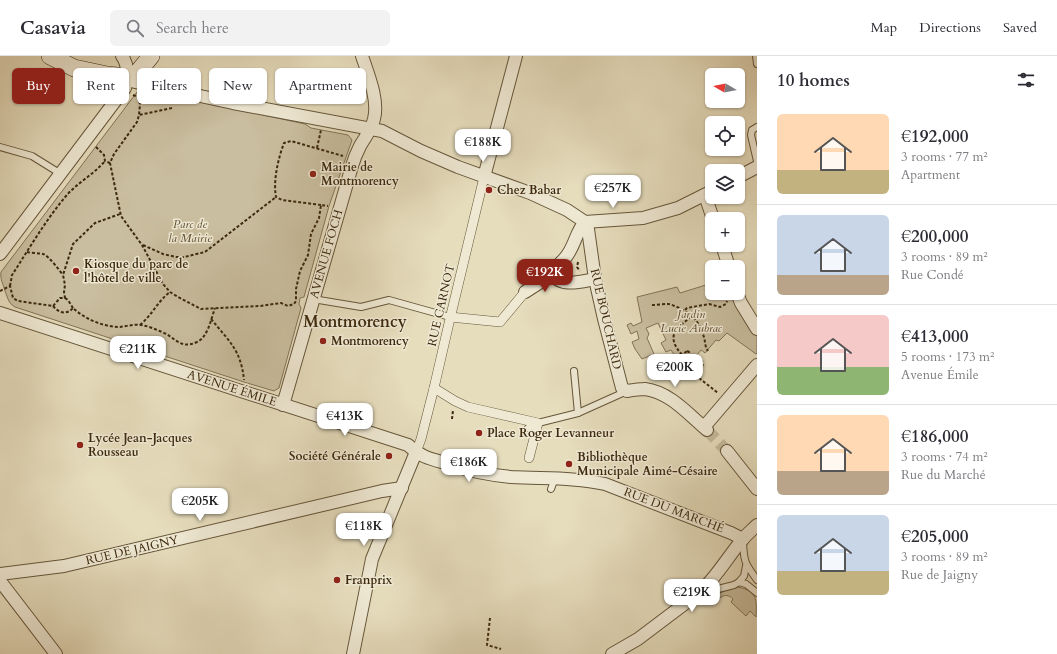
<!DOCTYPE html>
<meta charset="utf-8">
<style>
:root{--surface:#fff;--page:#f2f2f3;--text:#2b2b33;--muted:#7c7c81;--line:#e1e1e2;--accent:#8f2418}
body{margin:0;font-family:Cardo,serif;background:var(--page);color:var(--text);height:100vh;display:flex;flex-direction:column;font-size:15px;white-space:nowrap}
*{box-sizing:border-box;margin:0}
p{font-size:13px;color:var(--muted)}
.icon{flex:none;width:22px;height:22px;fill:none;stroke:currentColor;stroke-width:2;stroke-linecap:round;stroke-linejoin:round}
.map{position:relative;flex:1;overflow:hidden}
.sheet{display:flex;flex-direction:column;background:var(--surface);width:300px}
.sheet>*{flex:none}
.hud{position:absolute;left:12px;top:12px;width:380px;height:36px;display:flex;gap:8px}
.needle{width:26px;rotate:279deg}
.tools{position:absolute;left:705px;top:12px;display:grid;gap:8px}
.tools a{display:grid;place-items:center;width:40px;height:40px;border-radius:6px;background:var(--surface);box-shadow:0 1px 3px #0004;font-size:20px}
.price{position:absolute;translate:-50% -34px;padding:0 9px;border-radius:8px;background:#fff;color:#222;font-size:13px;line-height:26px;filter:drop-shadow(0 1px 2px #0008)}
.price::after{content:'';position:absolute;left:50%;top:24px;width:12px;height:9px;margin-left:-6px;background:inherit;clip-path:polygon(0 0,100% 0,50% 100%)}
.price.active{background:var(--accent);color:#fff}
ul{padding:0;list-style:none}
li{display:flex;align-items:center;gap:12px;height:100px;padding:0 20px}
li+li{border-top:1px solid var(--line)}
li span{display:grid;place-items:center;flex:none;width:112px;height:80px;border-radius:6px;color:#555}
li>.icon{margin-inline-start:auto}
span .icon{width:48px;height:48px;fill:#fffc;stroke-width:1}
li b{font-size:17px}
h2{display:flex;justify-content:space-between;align-items:center;height:48px;padding:0 20px;font-size:17px}
.chip{padding:0 14px;border-radius:6px;background:var(--surface);box-shadow:0 1px 3px #0004;font-size:14px;line-height:36px}
.chip.active{background:var(--accent);color:#fff}
header{display:flex;align-items:center;gap:24px;box-sizing:border-box;height:56px;padding:0 20px;background:var(--surface);border-bottom:1px solid var(--line)}
header strong{font-size:19px}
nav{display:flex;gap:22px;margin-inline-start:auto;font-size:14px}
.search{width:280px;height:36px;background:var(--page);display:flex;align-items:center;gap:10px;box-sizing:border-box;padding:0 14px;border-radius:6px;color:var(--muted);font-size:15px}
main{display:flex;flex:1;min-height:0}
.map>svg:first-child{display:block}
.green{fill:#c9be9f;stroke:#827456}
.lines{fill:none;stroke-linecap:round;stroke-linejoin:round}
.minor-tunnel{stroke:#c4b99a;stroke-width:12;stroke-dasharray:12 6;stroke-linecap:butt}
.service-casing{stroke:#66563a;stroke-width:8}
.pedestrian-casing{stroke:#66563a;stroke-width:10}
.minor-casing{stroke:#66563a;stroke-width:14}
.secondary-casing{stroke:#3c290e;stroke-width:18}
.path{stroke:#3c290e;stroke-width:2;stroke-dasharray:3 2;stroke-linecap:butt}
.service{stroke:#efe9d4;stroke-width:6}
.pedestrian{stroke:#efe9d4;stroke-width:9}
.minor{stroke:#efe9d4;stroke-width:12}
.secondary{stroke:#efe9d4;stroke-width:17}
.poi-dot{fill:#8f2418;stroke:#efe9d4;stroke-width:1.5}
.labels{text-anchor:middle;stroke-width:3;stroke-linejoin:round;paint-order:stroke}
.poi-label{font-size:12px;font-weight:bold;fill:#3c290e;stroke:#efe9d4;text-anchor:start}
.park-label{font-size:12px;font-style:italic;fill:#5f4e32;stroke:#efe9d4}
.street-label{font-size:12px;fill:#3c290e;stroke:#efe9d4}
.district-label{font-size:16px;font-weight:bold;fill:#3c290e;stroke:#efe9d4}
</style>
<header>
<strong>Casavia</strong>
<div class="search"><svg class="icon" aria-label="search" viewBox="0 0 24 24"><circle cx="10" cy="10" r="6"/><path d="M15 15l6 6"/></svg>Search here</div>
<nav><a>Map</a><a>Directions</a><a>Saved</a></nav>
</header>
<main>
<div class="map">
<svg width="757" height="598" viewBox="0 0 757 598">
<rect width="100%" height="100%" fill="#e6ddbd"/>
<filter id="stains"><feTurbulence type="fractalNoise" baseFrequency=".005" numOctaves="4"/><feColorMatrix values="0 0 0 0 .2 0 0 0 0 .09 0 0 0 0 .02 0 0 0 .5 -.17"/></filter>
<radialGradient id="worn" r=".72"><stop offset=".6" stop-color="#630" stop-opacity="0"/><stop offset="1" stop-color="#630" stop-opacity=".3"/></radialGradient>
<g class="green">
<path d="M142,33L305,68L311,72L348,79L352,84L329,150L304,241L300,242L299,248L301,252L279,332L274,335L247,327L15,251C8,247 8,242 5,235C3,227 0,224 1,216L137,36Z"/>
<path d="M712,223V237H737L757,273V297L756,298L727,277L719,285L716,284L705,297L701,294L697,299L703,305L702,307L704,309L698,317L678,304L671,294L666,296L661,287L666,284L658,267L646,272L649,278L647,282L654,298L642,303L635,293L632,286L639,283L637,275L631,278L627,269L631,267L633,270L642,266L637,241L677,231L680,237L709,228L708,225Z"/>
<path d="M738,531C757,535 757,543 756,561L750,555L746,560L731,546L733,543C726,536 721,541 714,546L711,542L719,537Z"/>
</g>
<g class="lines">
<path class="minor-tunnel" d="M707,374L727,395"/>
<defs>
<g id="service">
<path d="M756,0L757,8"/>
<path d="M757,71L752,74L751,79L757,105"/>
<path d="M0,91L32,100L61,118"/>
<path d="M313,243L361,251L389,244L450,261"/>
<path d="M574,315L578,357"/>
<path d="M528,372L538,367L578,357L627,335"/>
<path d="M551,433L555,422"/>
<path d="M743,486C744,507 745,507 757,524"/>
<path d="M739,526L744,520L746,510"/>
<path d="M707,530L714,534L734,529L739,526L746,528L757,537"/>
</g>
<g id="pedestrian">
<path d="M450,261L500,266L525,236"/>
<path d="M434,332L455,345L468,351L538,367L529,402"/>
<path d="M416,396L421,383L434,332L449,267L484,121"/>
</g>
<g id="minor">
<path d="M127,21L135,26L233,47L382,75L421,95L458,111L530,137L567,154L585,166L588,173L595,223L604,263L622,332L627,335C633,334 639,333 645,333C670,336 689,359 707,374"/>
<path d="M484,121L516,0"/>
<path d="M738,121L757,111"/>
<path d="M705,139L713,163"/>
<path d="M585,166L643,162L678,152L712,135"/>
<path d="M585,166C577,174 575,188 568,198C564,205 555,210 553,218C560,232 583,225 595,223"/>
<path d="M722,189L729,211"/>
<path d="M0,198L125,32C129,22 128,8 122,0"/>
<path d="M525,236L553,218"/>
<path d="M737,237L741,247L757,273"/>
<path d="M0,257L408,389C422,402 431,403 449,408C469,415 490,419 511,421C543,423 574,421 605,428L731,477L743,483"/>
<path d="M283,349L352,110C354,103 357,96 360,90C365,81 372,73 374,63C379,44 368,18 362,0"/>
<path d="M704,371L757,309"/>
<path d="M727,395L757,433"/>
<path d="M0,518L64,510L382,435L402,432"/>
<path d="M0,525L56,598"/>
<path d="M353,598L372,503L416,396"/>
<path d="M612,598L638,583L699,537C716,522 727,502 742,484C746,479 752,474 757,469"/>
</g>
<path id="secondary" d="M50,0L74,12L107,19L127,21L138,16L151,0"/>
</defs>
<use href="#service" class="service-casing"/>
<use href="#pedestrian" class="pedestrian-casing"/>
<use href="#minor" class="minor-casing"/>
<use href="#secondary" class="secondary-casing"/>
<g class="path">
<path d="M133,39L138,41L140,48L139,59"/>
<path d="M172,52L139,59L137,66L114,98L110,107L121,160L142,189L163,228L170,236L178,241L201,253L260,250L281,247L288,250L294,248L296,245V233L300,215L308,199L311,178L319,162L321,149L328,150"/>
<path d="M96,91L104,99L105,105L110,107"/>
<path d="M317,92L321,74"/>
<path d="M321,149L282,144L276,141C273,125 278,103 284,87L291,85L343,100"/>
<path d="M143,189L163,198L176,201H184L205,196L276,141"/>
<path d="M27,196C31,197 40,197 43,198C49,200 59,214 63,219"/>
<path d="M578,206L577,211L580,215"/>
<path d="M10,230L12,219C29,193 45,165 66,140C77,127 93,119 105,105"/>
<path d="M0,235L10,230L13,242L18,245L53,250L60,242H65L64,236L65,229L63,219L73,188L95,167L120,158"/>
<path d="M65,242L68,244L73,252"/>
<path d="M652,249C657,249 663,248 668,248C671,248 674,250 677,251C696,260 703,270 706,292L708,295"/>
<path d="M53,250C58,256 63,258 70,255L73,252C85,263 103,271 120,271C127,270 135,268 141,269C148,270 155,273 162,276C175,281 180,294 197,286C208,281 211,263 215,252"/>
<path d="M685,254L687,252L709,248L720,251L726,248L727,245"/>
<path d="M211,263C229,285 241,294 244,324"/>
<path d="M140,269C152,259 158,245 170,236"/>
<path d="M687,295L689,296L686,303L682,305L680,304L682,299Z"/>
<path d="M682,299C665,279 676,273 692,260"/>
<path d="M686,303L689,304L692,303L696,306V310L694,318L718,337"/>
<path d="M452,363L453,354"/>
<path d="M490,562L487,589L501,593"/>
</g>
<use href="#service" class="service"/>
<use href="#pedestrian" class="pedestrian"/>
<use href="#minor" class="minor"/>
<use href="#secondary" class="secondary"/>
</g>
<g class="poi-dot">
<circle cx="313" cy="118" r="4"/>
<circle cx="489" cy="134" r="4"/>
<circle cx="76" cy="215" r="4"/>
<circle cx="323" cy="285" r="4"/>
<circle cx="479" cy="377" r="4"/>
<circle cx="80" cy="389" r="4"/>
<circle cx="389" cy="400" r="4"/>
<circle cx="569" cy="408" r="4"/>
<circle cx="337" cy="524" r="4"/>
</g>
<g class="labels">
<g class="poi-label">
<text x="321" y="115">Mairie de<tspan x="321" dy="14">Montmorency</tspan></text>
<text x="497" y="138">Chez Babar</text>
<text x="84" y="212">Kiosque du parc de<tspan x="84" dy="14">l'hôtel de ville</tspan></text>
<text x="331" y="289">Montmorency</text>
<text x="487" y="381">Place Roger Levanneur</text>
<text x="88" y="386">Lycée Jean-Jacques<tspan x="88" dy="14">Rousseau</tspan></text>
<text x="381" y="404" text-anchor="end">Société Générale</text>
<text x="577" y="405">Bibliothèque<tspan x="577" dy="14">Municipale Aimé-Césaire</tspan></text>
<text x="345" y="528">Franprix</text>
</g>
<g class="park-label">
<text x="190" y="172">Parc de<tspan x="190" dy="14">la Mairie</tspan></text>
<text x="691" y="262">Jardin<tspan x="691" dy="14">Lucie Aubrac</tspan></text>
</g>
<g class="street-label">
<text transform="translate(326 198) rotate(-74)" y="4">AVENUE FOCH</text>
<text transform="translate(441 249) rotate(-77)" y="4">RUE CARNOT</text>
<text transform="translate(606 263) rotate(77)" y="4">RUE BOUCHARD</text>
<text transform="translate(232 332) rotate(18)" y="4">AVENUE ÉMILE</text>
<text transform="translate(674 454) rotate(21)" y="4">RUE DU MARCHÉ</text>
<text transform="translate(132 494) rotate(-13)" y="4">RUE DE JAIGNY</text>
</g>
<g class="district-label">
<text x="355" y="271">Montmorency</text>
</g>
</g>
<rect width="100%" height="100%" filter="url(#stains)"/>
<rect width="100%" height="100%" fill="url(#worn)"/>
</svg>
<div class="tools">
<a><svg class="needle" viewBox="-14 -14 28 28"><path d="M0-13l5 13h-10z" fill="#e53935"/><path d="M0 13l5-13h-10z" fill="#7c7c81"/></svg></a>
<a><svg class="icon" aria-label="locate" viewBox="0 0 24 24"><circle cx="12" cy="12" r="6"/><path d="M12 2v4M12 18v4M2 12h4M18 12h4"/></svg></a>
<a><svg class="icon" aria-label="layers" viewBox="0 0 24 24"><path d="M12 4l9 5-9 5-9-5zM3 14l9 5 9-5"/></svg></a>
<a>+</a>
<a>−</a>
</div>
<b class="price" style="left:483px;top:107px">€188K</b>
<b class="price" style="left:613px;top:153px">€257K</b>
<b class="price active" style="left:545px;top:237px">€192K</b>
<b class="price" style="left:138px;top:314px">€211K</b>
<b class="price" style="left:675px;top:332px">€200K</b>
<b class="price" style="left:345px;top:381px">€413K</b>
<b class="price" style="left:469px;top:427px">€186K</b>
<b class="price" style="left:200px;top:466px">€205K</b>
<b class="price" style="left:364px;top:491px">€118K</b>
<b class="price" style="left:692px;top:557px">€219K</b>
<div class="hud">
<a class="chip active">Buy</a>
<a class="chip">Rent</a>
<a class="chip">Filters</a>
<a class="chip">New</a>
<a class="chip">Apartment</a>
</div>
</div>
<section class="sheet">
<h2>10 homes<svg class="icon" aria-label="filters" viewBox="0 0 24 24"><path d="M4 7h16M4 17h16"/><circle cx="9" cy="7" r="2"/><circle cx="15" cy="17" r="2"/></svg></h2>
<ul>
<li><span style="background:linear-gradient(#ffd9b3 70%,#c2b280 0)"><svg class="icon" aria-label="home" viewBox="0 0 24 24"><path d="M3 11l9-7 9 7M6 9v11h12V9"/></svg></span><div><b>€192,000</b><p>3 rooms · 77 m²</p><p>Apartment</p></div></li>
<li><span style="background:linear-gradient(#c9d6e8 75%,#b9a48a 0)"><svg class="icon" aria-label="home" viewBox="0 0 24 24"><path d="M3 11l9-7 9 7M6 9v11h12V9"/></svg></span><div><b>€200,000</b><p>3 rooms · 89 m²</p><p>Rue Condé</p></div></li>
<li><span style="background:linear-gradient(#f6c9c9 65%,#8fb573 0)"><svg class="icon" aria-label="home" viewBox="0 0 24 24"><path d="M3 11l9-7 9 7M6 9v11h12V9"/></svg></span><div><b>€413,000</b><p>5 rooms · 173 m²</p><p>Avenue Émile</p></div></li>
<li><span style="background:linear-gradient(#ffd9b3 70%,#b9a48a 0)"><svg class="icon" aria-label="home" viewBox="0 0 24 24"><path d="M3 11l9-7 9 7M6 9v11h12V9"/></svg></span><div><b>€186,000</b><p>3 rooms · 74 m²</p><p>Rue du Marché</p></div></li>
<li><span style="background:linear-gradient(#c9d6e8 70%,#c2b280 0)"><svg class="icon" aria-label="home" viewBox="0 0 24 24"><path d="M3 11l9-7 9 7M6 9v11h12V9"/></svg></span><div><b>€205,000</b><p>3 rooms · 89 m²</p><p>Rue de Jaigny</p></div></li>
</ul>
</section>
</main>
